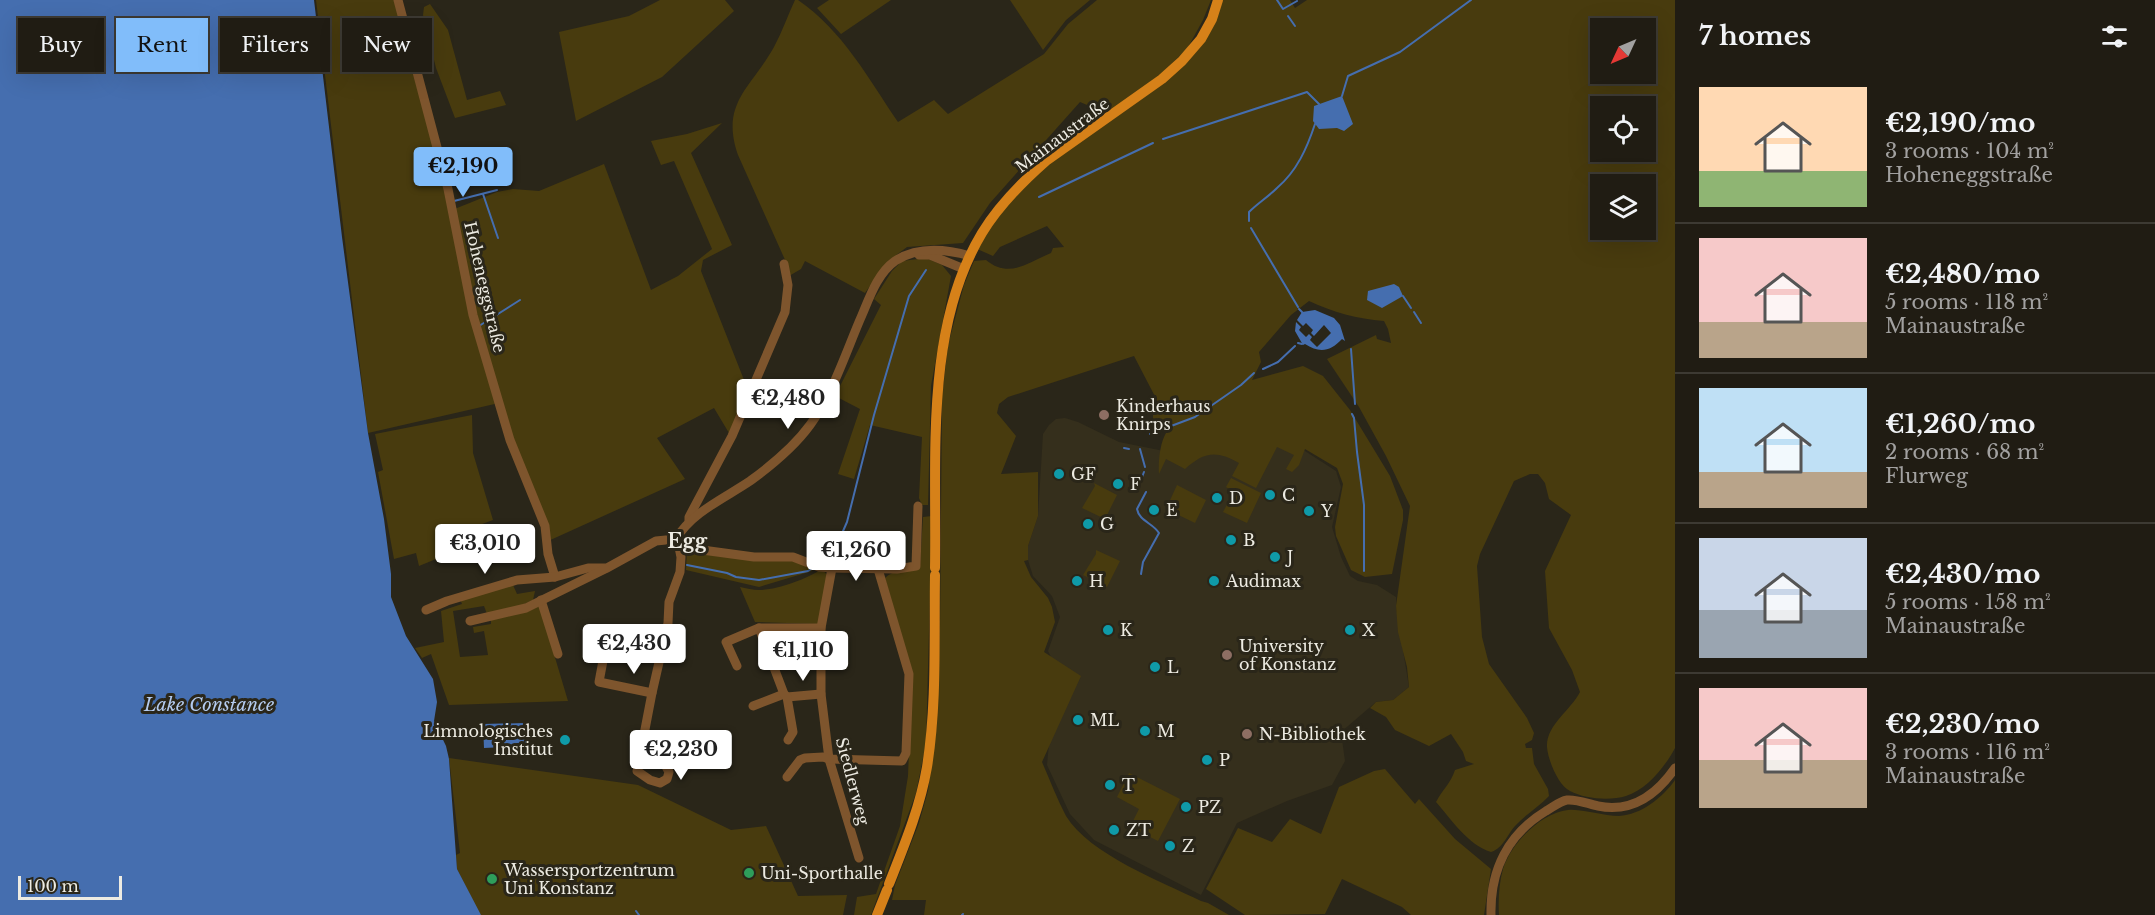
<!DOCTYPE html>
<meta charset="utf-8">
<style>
:root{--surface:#201c13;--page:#28251c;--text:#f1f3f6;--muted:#a2a1a0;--line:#3d3a33;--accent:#81bdfa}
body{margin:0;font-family:"Libre Baskerville",serif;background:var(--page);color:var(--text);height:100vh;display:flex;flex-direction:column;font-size:22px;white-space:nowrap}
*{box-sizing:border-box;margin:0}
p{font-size:20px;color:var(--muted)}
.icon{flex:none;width:33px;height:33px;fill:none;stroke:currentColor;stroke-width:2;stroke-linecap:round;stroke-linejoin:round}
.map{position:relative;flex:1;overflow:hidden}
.side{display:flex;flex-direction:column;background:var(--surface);width:480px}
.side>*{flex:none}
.hud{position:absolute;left:18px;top:18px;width:570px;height:54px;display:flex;gap:12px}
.needle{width:39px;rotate:226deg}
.buttons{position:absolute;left:1590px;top:18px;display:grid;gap:12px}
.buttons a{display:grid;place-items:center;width:66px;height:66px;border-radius:0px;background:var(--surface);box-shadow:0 6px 24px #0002,0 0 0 2px var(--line);font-size:30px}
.scale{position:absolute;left:18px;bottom:15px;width:104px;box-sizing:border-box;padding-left:6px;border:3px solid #edebe2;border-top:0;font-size:16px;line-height:21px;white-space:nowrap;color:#edebe2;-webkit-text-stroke:4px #2a2619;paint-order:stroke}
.price{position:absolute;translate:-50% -51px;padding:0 14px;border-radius:6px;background:#fff;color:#222;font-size:20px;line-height:39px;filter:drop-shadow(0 2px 3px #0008)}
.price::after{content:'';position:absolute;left:50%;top:36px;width:18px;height:14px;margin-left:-9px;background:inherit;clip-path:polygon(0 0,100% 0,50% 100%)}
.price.selected{background:var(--accent);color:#111}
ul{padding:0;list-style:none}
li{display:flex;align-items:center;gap:18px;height:150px;padding:0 24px}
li+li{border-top:2px solid var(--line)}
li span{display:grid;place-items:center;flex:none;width:168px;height:120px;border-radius:0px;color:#555}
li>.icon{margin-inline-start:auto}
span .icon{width:72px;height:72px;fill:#fffc;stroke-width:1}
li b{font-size:26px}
h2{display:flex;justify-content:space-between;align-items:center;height:72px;padding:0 24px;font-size:26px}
.chip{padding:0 21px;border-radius:0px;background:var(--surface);box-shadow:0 6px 24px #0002,0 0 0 2px var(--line);font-size:21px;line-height:54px}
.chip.selected{background:var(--accent);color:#111}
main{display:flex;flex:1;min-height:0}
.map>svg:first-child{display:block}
.built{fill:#352f1c}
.green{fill:#483b0e;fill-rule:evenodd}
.water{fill:#456eaf}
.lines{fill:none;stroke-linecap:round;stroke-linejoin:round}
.stream{stroke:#456eaf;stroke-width:2}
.minor{stroke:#7e552d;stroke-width:9}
.major{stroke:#d68119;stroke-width:10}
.education-dot{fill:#8d6e63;stroke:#2a2619;stroke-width:2}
.culture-dot{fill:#0f9aa8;stroke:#2a2619;stroke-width:2}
.leisure-dot{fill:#2e9e5b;stroke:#2a2619;stroke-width:2}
.labels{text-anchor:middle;stroke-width:6;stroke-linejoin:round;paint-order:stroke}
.street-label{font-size:16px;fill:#edebe2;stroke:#2a2619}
.poi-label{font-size:16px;fill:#edebe2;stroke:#2a2619;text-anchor:start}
.water-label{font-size:18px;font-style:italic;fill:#b4cbef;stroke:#2a2619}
.quarter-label{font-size:20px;font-weight:bold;fill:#edebe2;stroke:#2a2619}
</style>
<main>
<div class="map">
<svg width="1675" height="915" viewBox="0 0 1675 915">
<rect width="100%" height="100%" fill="#2a2619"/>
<path class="built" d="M1065,418L1078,422L1119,442L1164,451L1291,442L1336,471L1341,487L1332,527L1341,557L1350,576L1358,581L1377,585L1396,597V607L1409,687L1393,700L1376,702L1341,732L1345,761L1332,785L1287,801L1237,823L1201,895L1094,840L1070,814L1047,765L1056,667L1048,651L1060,617L1052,596L1033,576L1028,560V546L1038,516L1043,434L1049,425L1056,419Z"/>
<g class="green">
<path d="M316,0H398L452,210L497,192L513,189L539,191L604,164L651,290L678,276L712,249L674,161L661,165L651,141L687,134L722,123L691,153L732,245L703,260L701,271L748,390L729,433L714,408L657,438L685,479L546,542L499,403L368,433Z"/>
<path d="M660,0H725L734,11L662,77L576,121L559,32L629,16Z"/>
<path d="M795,0H798C843,31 868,78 898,122L934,100L948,114L1044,54L1068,24L1097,0H1211L1203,20L1187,49L1162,73L1187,53L1219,0H1290L1295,8L1307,0H1675V748C1665,767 1646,790 1626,796C1610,801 1585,799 1570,791C1558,785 1548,760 1547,747C1546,725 1571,710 1580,692L1572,670L1549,628L1545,571L1571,515L1549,499L1545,483L1538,474H1530L1514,481L1480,554L1477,566L1482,637L1489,664L1527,718L1534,733L1532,740L1525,744L1526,748H1532L1534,764L1548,789L1549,796C1539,807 1526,814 1516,825C1507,834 1504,848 1491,852C1468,845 1451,819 1436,802C1442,790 1451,783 1455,770L1474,764L1466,761L1463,752L1451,734L1429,746L1395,730L1386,717L1370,708L1376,702L1393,700L1409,687L1407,667L1398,632L1396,606L1410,506L1386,456L1359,407L1327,359L1376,335L1377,339L1391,343L1388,329L1384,321C1357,319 1333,312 1309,301L1291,315L1259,352L1261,362L1252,380L1303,366L1323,376L1350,410L1390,476L1403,510V520L1392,574L1365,577L1351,570L1336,536L1335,527L1343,484L1337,468L1305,449L1299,465L1292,472L1286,469L1294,455L1277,447L1256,488L1232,476L1239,463C1216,450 1204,452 1185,469L1166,459L1159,474C1158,462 1160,443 1166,433L1153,426V411L1161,408L1134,356L1008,397L999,404L997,413L1016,436L1001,474L1038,472V516L1028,546V560L1024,561L1031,577L1048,598L1052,607L1055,622L1044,652L1081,676L1042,762C1050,780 1057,799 1066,816C1089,854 1162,882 1201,901L1208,903L1229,915H924L926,900H892L895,885L919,823L928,791L937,724L940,627L942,397L948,345L964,285L974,261L986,260C1009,279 1027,263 1051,253L1053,248L1064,247L1047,226L1000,247L993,256L975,248L997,210L1106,113L1080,102L990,203L963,243L907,247L887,262L865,293L805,261L801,269L789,276L786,262L738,155C720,103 751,88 774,47C782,32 788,15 795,0ZM1600,28H1646V74H1600ZM1600,106H1646V152H1600ZM1600,184H1646V230H1600Z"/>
<path d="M829,0H891L841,34L817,8Z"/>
<path d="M1010,0H1090L1066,20L1043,50Z"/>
<path d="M430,4L448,30L467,100L500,91L506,105L455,118L436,68L423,15L424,7Z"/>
<path d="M926,258L942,265L951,276L931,386L928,505H922L919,498L922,437L870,425L854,479L838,474L860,409L835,396L881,305L874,299L892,271L902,261Z"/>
<path d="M472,415L473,453L493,520L466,530L470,545L419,566L416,553L394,559L378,472L383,470L375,434Z"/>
<path d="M1231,478L1261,493L1247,523L1223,512L1234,492L1226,487Z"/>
<path d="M1094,483L1117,495L1105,519L1082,508L1095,486Z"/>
<path d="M1177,485L1206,500L1195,523L1166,509Z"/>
<path d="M932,516L926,743L916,793L871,915H854L857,897L876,894L900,826L908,776L912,675L885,578C894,569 908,571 920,567L923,517Z"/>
<path d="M687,550L792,559L812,566V571L759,587L686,570Z"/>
<path d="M1096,550L1120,561L1107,587L1083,575L1096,554Z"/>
<path d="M822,569L828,576L820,624L755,622L740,587C746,588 753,590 759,590C777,590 807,579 822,569Z"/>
<path d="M513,585L517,594L535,591L533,600L513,609L487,614L484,606L453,611L460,657L488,655L484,631L474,633L473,627L491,624V619L539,604L568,701L449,705L431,654L422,658L415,648L444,642L441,611L462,604L460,599Z"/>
<path d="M449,758L638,785L731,830L766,826L798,896L847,895L843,915H466L477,909L457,869L456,855L460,853Z"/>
<path d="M1385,769L1415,804L1419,799L1455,839L1491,869L1484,915H1411L1402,907L1342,879L1325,914L1245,915L1206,889L1238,828L1272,842L1290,819L1321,834L1339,787L1374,771Z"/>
<path d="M1129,773L1180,799L1158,841L1130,827L1139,809L1117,797Z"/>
<path d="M1675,780V915H1499C1498,901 1499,883 1503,869C1511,843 1541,813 1568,810C1577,809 1587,812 1596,813C1603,814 1611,816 1619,816C1641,815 1663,797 1675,780Z"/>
</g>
<g class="water">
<path d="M0,0H314L342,237L368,433L384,519L391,574V597L406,636L433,679L437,702L434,721L446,746L449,759L457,869L481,915H0Z"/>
<path d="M1342,96L1353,124L1344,131L1337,128L1319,129L1313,121L1314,106Z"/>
<path d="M1394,284L1399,287L1403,296L1382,308L1367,300L1368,291Z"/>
<path d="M1315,310L1334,318L1340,325L1345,341L1342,339C1330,352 1319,353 1305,344L1303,345L1295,331L1296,322L1301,327L1299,330L1306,337L1309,334L1312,337L1310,340L1317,347L1331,333L1324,325L1314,336L1311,333L1313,330L1306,323L1303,326L1297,320L1302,312Z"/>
<path d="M525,723L526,746L484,748L483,724Z"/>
</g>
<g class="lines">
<g class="stream">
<path d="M1277,0L1283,9L1297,1"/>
<path d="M1288,16L1295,26"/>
<path d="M1342,96L1348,76L1400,52L1471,0"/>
<path d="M1163,139L1307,92L1319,104"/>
<path d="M483,194L498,238"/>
<path d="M1039,197L1153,143"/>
<path d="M454,201L497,190"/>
<path d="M1249,221V212C1258,203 1268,197 1277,188C1297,171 1307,148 1315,124"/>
<path d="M1251,228L1298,307"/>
<path d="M1403,296L1411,308"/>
<path d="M1299,309L1302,312"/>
<path d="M1414,312L1421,323"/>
<path d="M479,326L520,300"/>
<path d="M1298,343L1302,344"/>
<path d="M1351,349L1355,404"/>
<path d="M1263,369L1278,362L1295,346"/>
<path d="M1352,414L1354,418L1357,452L1364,505V571"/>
<path d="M1150,434L1195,417L1241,385L1254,373"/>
<path d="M1124,448L1129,449"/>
<path d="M1140,449L1145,467"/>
<path d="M1142,477L1144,472"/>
<path d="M833,554L847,522L874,415L909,296L926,270"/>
<path d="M687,565L727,573L736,577L759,580L808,571L813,568"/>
<path d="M1141,574L1143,562L1159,533C1153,523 1139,521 1137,509L1146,492"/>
<path d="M636,911L639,915"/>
<path d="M962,915L963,914"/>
</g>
<g class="minor">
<path d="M398,0L448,189L473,315L510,440L545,526L548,554L555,577"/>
<path d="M919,255H930L964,269"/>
<path d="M689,521V517L732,436L785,312L788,285L784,264"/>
<path d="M676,539C692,512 725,498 750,481C772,465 794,447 810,425C832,396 847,349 862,315C870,296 878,273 895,261C918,246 946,249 970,256"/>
<path d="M680,547L754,557H793L819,567L832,568L897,569L916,566L918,506"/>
<path d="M832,568L821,628V694L829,759L859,858"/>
<path d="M541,600L558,654"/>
<path d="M426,610L447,601L517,580L555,577L588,568H607L656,541L676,539"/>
<path d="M470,621L526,608L605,569"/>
<path d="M605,650L599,682L652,693"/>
<path d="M737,666L726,642L759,628"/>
<path d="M787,697L821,694"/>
<path d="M753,706L784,694"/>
<path d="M788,740L793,732L787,697L784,694L759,628H821"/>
<path d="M641,751L663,761L669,772L667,779L660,783L650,780L637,771L652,693L668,623L669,602L680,572L681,557L678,542L676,539"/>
<path d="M787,777L800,760L805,758L823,757L829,759L902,761L906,753L909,674L878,569"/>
<path d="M1491,915C1490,870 1508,834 1546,811C1553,807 1560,801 1567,800C1577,799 1588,804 1598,806C1632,813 1657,794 1675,768"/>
</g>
<g class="major">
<path d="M935,568C937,459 924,329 982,233C999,205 1021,183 1046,161L1162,79L1182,61L1201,39L1212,19L1218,0"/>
<path d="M889,884C904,846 920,808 927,767C937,704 934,639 935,575"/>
<path d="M877,915L887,890"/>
</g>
</g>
<g class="education-dot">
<circle cx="1104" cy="415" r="6"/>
<circle cx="1227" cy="655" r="6"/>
<circle cx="1247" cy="734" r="6"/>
</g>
<g class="culture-dot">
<circle cx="1059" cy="474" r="6"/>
<circle cx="1118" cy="484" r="6"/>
<circle cx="1270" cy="495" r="6"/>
<circle cx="1217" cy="498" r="6"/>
<circle cx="1154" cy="510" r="6"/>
<circle cx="1309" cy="511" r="6"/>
<circle cx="1088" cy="524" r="6"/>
<circle cx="1231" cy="540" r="6"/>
<circle cx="1275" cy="557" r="6"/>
<circle cx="1077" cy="581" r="6"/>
<circle cx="1214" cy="581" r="6"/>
<circle cx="1108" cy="630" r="6"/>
<circle cx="1350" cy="630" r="6"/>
<circle cx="1155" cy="667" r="6"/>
<circle cx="1078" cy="720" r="6"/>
<circle cx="1145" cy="731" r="6"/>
<circle cx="565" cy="740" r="6"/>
<circle cx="1207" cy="760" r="6"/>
<circle cx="1110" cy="785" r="6"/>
<circle cx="1186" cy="807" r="6"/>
<circle cx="1114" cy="830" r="6"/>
<circle cx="1170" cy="846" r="6"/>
</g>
<g class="leisure-dot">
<circle cx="749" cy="873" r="6"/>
<circle cx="492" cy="879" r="6"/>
</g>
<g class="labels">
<g class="street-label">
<text transform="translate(1062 135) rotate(-37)" y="6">Mainaustraße</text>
<text transform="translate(485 287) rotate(77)" y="6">Hoheneggstraße</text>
<text transform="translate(853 781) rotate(75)" y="6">Siedlerweg</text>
</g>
<g class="poi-label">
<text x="1116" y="412">Kinderhaus<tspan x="1116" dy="18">Knirps</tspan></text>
<text x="1071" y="480">GF</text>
<text x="1130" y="490">F</text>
<text x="1282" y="501">C</text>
<text x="1229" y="504">D</text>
<text x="1166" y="516">E</text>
<text x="1321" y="517">Y</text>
<text x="1100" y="530">G</text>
<text x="1243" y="546">B</text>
<text x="1287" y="563">J</text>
<text x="1089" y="587">H</text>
<text x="1226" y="587">Audimax</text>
<text x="1120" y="636">K</text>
<text x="1362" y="636">X</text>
<text x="1239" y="652">University<tspan x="1239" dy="18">of Konstanz</tspan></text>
<text x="1167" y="673">L</text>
<text x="1090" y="726">ML</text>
<text x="553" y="737" text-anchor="end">Limnologisches<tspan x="553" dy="18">Institut</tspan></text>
<text x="1157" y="737">M</text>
<text x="1259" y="740">N-Bibliothek</text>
<text x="1219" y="766">P</text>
<text x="1122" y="791">T</text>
<text x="1198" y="813">PZ</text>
<text x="1126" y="836">ZT</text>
<text x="1182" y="852">Z</text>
<text x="504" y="876">Wassersportzentrum<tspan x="504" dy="18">Uni Konstanz</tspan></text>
<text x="761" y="879">Uni-Sporthalle</text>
</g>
<g class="water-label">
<text x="209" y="711">Lake Constance</text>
</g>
<g class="quarter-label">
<text x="687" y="548">Egg</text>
</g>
</g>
</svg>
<div class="buttons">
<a><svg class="needle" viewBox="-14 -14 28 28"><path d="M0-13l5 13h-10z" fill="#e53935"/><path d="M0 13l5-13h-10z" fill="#a2a1a0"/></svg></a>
<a><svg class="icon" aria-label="locate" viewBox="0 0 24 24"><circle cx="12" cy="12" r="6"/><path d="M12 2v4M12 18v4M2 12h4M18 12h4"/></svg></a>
<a><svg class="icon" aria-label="layers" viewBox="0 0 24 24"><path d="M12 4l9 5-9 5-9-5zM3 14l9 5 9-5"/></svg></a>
</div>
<div class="scale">100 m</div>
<b class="price selected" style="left:463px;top:198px">€2,190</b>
<b class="price" style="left:788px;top:430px">€2,480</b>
<b class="price" style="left:485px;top:575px">€3,010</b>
<b class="price" style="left:856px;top:582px">€1,260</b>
<b class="price" style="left:634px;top:675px">€2,430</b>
<b class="price" style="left:803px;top:682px">€1,110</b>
<b class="price" style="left:681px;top:781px">€2,230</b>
<div class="hud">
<a class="chip">Buy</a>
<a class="chip selected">Rent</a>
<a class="chip">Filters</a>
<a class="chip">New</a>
</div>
</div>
<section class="side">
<h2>7 homes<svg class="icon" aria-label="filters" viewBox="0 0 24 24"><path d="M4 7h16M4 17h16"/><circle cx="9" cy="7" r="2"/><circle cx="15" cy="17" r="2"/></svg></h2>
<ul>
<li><span style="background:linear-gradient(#ffd9b3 70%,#8fb573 0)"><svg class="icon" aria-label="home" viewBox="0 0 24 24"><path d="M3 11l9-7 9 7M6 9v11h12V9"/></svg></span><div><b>€2,190/mo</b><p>3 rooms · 104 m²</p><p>Hoheneggstraße</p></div></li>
<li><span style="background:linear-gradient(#f6c9c9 70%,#b9a48a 0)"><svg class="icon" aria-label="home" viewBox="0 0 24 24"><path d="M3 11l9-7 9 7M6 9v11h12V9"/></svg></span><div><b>€2,480/mo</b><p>5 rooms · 118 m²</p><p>Mainaustraße</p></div></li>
<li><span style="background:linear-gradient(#bfe0f5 70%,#b9a48a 0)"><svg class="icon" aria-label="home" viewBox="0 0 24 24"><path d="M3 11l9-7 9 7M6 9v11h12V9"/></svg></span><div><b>€1,260/mo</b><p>2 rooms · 68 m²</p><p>Flurweg</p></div></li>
<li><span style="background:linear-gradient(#c9d6e8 60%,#9aa5b1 0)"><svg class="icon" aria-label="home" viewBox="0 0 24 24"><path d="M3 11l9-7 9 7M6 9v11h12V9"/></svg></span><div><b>€2,430/mo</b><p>5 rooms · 158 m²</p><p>Mainaustraße</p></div></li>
<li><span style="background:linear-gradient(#f6c9c9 60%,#b9a48a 0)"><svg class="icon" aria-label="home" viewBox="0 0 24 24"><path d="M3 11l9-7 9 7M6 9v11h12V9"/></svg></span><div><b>€2,230/mo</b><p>3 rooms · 116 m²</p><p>Mainaustraße</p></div></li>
</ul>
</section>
</main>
